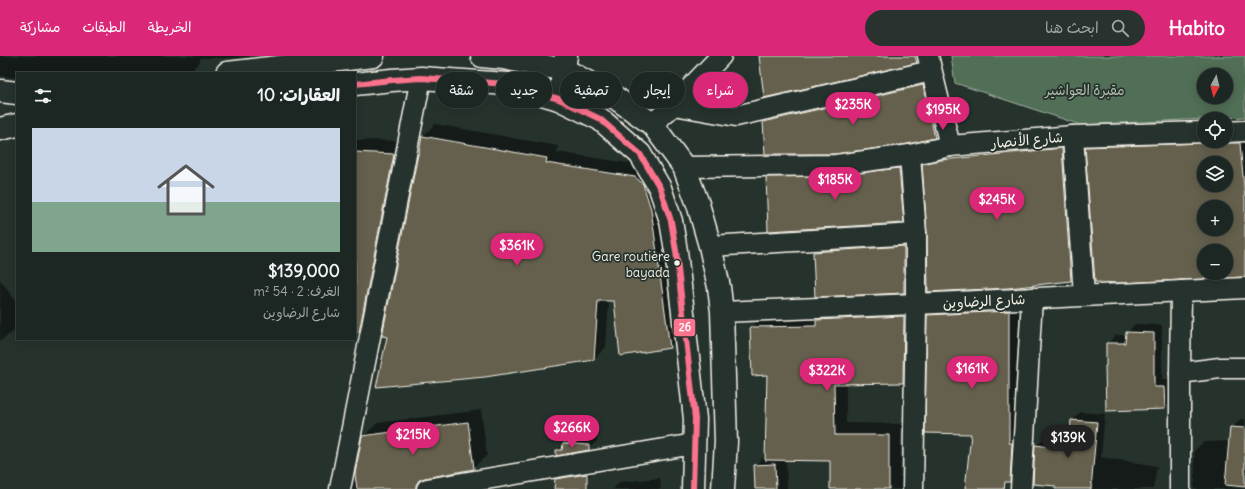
<!DOCTYPE html>
<html lang="ar">
<meta charset="utf-8">
<style>
:root{--surface:#1c2622;--page:#29322f;--text:#f1f3f6;--muted:#a0a5a5;--line:#3a4340;--accent:#db2777}
body{margin:0;font-family:Delius,"Playpen Sans Arabic",sans-serif;background:var(--page);color:var(--text);direction:rtl;height:100vh;display:flex;flex-direction:column;font-size:15px;white-space:nowrap}
*{box-sizing:border-box;margin:0}
p{font-size:13px;color:var(--muted)}
.icon{flex:none;width:22px;height:22px;fill:none;stroke:currentColor;stroke-width:2;stroke-linecap:round;stroke-linejoin:round}
.map{position:relative;flex:1;overflow:hidden;direction:ltr}
.side{position:absolute;left:16px;top:16px;width:340px;height:268px;display:flex;flex-direction:column;background:var(--surface);border-radius:0px;box-shadow:0 2px 10px #0003,0 0 0 1px var(--line);direction:rtl}
.side>*{flex:none}
.top-card{position:absolute;left:368px;top:16px;width:380px;height:36px;direction:rtl;display:flex;gap:8px}
.needle{width:26px;rotate:187deg}
.tools{position:absolute;left:1197px;top:12px;display:grid;gap:8px}
.tools a{display:grid;place-items:center;width:36px;height:36px;border-radius:50%;background:var(--surface);box-shadow:0 2px 10px #0003,0 0 0 1px var(--line);font-size:20px}
.price{position:absolute;translate:-50% -34px;padding:0 9px;border-radius:14px;background:var(--accent);color:#fff;font-size:13px;line-height:26px;filter:drop-shadow(0 1px 2px #0008)}
.price::after{content:'';position:absolute;left:50%;top:24px;width:12px;height:9px;margin-left:-6px;background:inherit;clip-path:polygon(0 0,100% 0,50% 100%)}
.price.on{background:#222;color:#fff}
ul{padding:0;list-style:none}
li{display:grid;align-content:center;gap:8px;height:212px;padding:0 16px}
li+li{border-top:1px solid var(--line)}
li span{display:grid;place-items:center;height:124px;border-radius:0px;color:#555}
li>.icon{margin-inline-start:auto}
span .icon{width:72px;height:72px;fill:#fffc;stroke-width:1}
li b{font-size:17px}
h2{display:flex;justify-content:space-between;align-items:center;height:48px;padding:0 16px;font-size:17px}
.tag{padding:0 14px;border-radius:18px;background:var(--surface);box-shadow:0 2px 10px #0003,0 0 0 1px var(--line);font-size:14px;line-height:36px}
.tag.on{background:var(--accent);color:#fff}
header{display:flex;align-items:center;gap:24px;box-sizing:border-box;height:56px;padding:0 20px;background:var(--accent);color:#fff}
header strong{font-size:19px}
nav{display:flex;gap:22px;margin-inline-start:auto;font-size:14px}
.search{width:280px;height:36px;background:var(--page);display:flex;align-items:center;gap:10px;box-sizing:border-box;padding:0 14px;border-radius:22px;color:var(--muted);font-size:15px}
.map>svg:first-child{display:block}
.green{fill:#516e56;stroke:#a2b09f;fill-rule:evenodd}
.shadow{fill:#0007;fill-rule:evenodd}
.building{fill:#65614e;stroke:#f4f1e8;fill-rule:evenodd}
.lines{fill:none;stroke-linecap:round;stroke-linejoin:round}
.minor-casing{stroke:#f4f1e8;stroke-width:23}
.tertiary-casing{stroke:#f4f1e8;stroke-width:25}
.primary-casing{stroke:#f4f1e8;stroke-width:25}
.minor{stroke:#26332d;stroke-width:20}
.tertiary{stroke:#26332d;stroke-width:22}
.primary{stroke:#26332d;stroke-width:22}
.bus-1-casing{stroke:#26332d;stroke-width:9}
.bus-1{stroke:#fc738d;stroke-width:6}
.bus-dot{fill:#f4f1e8;stroke:#26332d;stroke-width:1.5}
.labels{text-anchor:middle;stroke-width:3.5;stroke-linejoin:round;paint-order:stroke}
.bus-label{font-size:13px;fill:#f4f1e8;stroke:#26332d;text-anchor:end}
.park-label{font-size:14px;fill:#b3bdae;stroke:#26332d}
.street-label{font-size:14px;fill:#f4f1e8;stroke:#26332d}
.line-badge{stroke:#26332d;stroke-width:1.5}
.badge-label{font-size:11px;text-anchor:middle;font-weight:bold;fill:#fff}
</style>
<header>
<strong>Habito</strong>
<div class="search"><svg class="icon" aria-label="search" viewBox="0 0 24 24"><circle cx="10" cy="10" r="6"/><path d="M15 15l6 6"/></svg>ابحث هنا</div>
<nav><a>الخريطة</a><a>الطبقات</a><a>مشاركة</a></nav>
</header>
<div class="map">
<svg width="1245" height="433" viewBox="0 0 1245 433">
<rect width="100%" height="100%" fill="#26332d"/>
<filter id="ink" filterUnits="userSpaceOnUse"><feTurbulence type="fractalNoise" baseFrequency=".025" numOctaves="2"/><feDisplacementMap in="SourceGraphic" scale="8" xChannelSelector="R" yChannelSelector="G"/><feConvolveMatrix kernelMatrix="1 2 1 2 8 2 1 2 1" color-interpolation-filters="sRGB"/></filter>
<g filter="url(#ink)">
<path class="green" d="M951,0H1245V61L1081,69L955,27ZM1204,19H1226V41H1204Z"/>
<g class="shadow">
<path d="M0,0H256L235,2H200V6L189,17H17V22L0,20Z"/>
<path d="M760,0H922L916,6Z"/>
<path d="M934,18L946,70L935,81L908,87L764,66L775,55Z"/>
<path d="M435,68L558,90L557,96L647,110L655,116L681,279L669,291L615,244H609L606,291L594,303L388,280L422,81Z"/>
<path d="M1245,75V220L1120,226L1086,92L1099,79L1204,85H1226ZM1204,107H1226V129H1204ZM1204,151H1226V173H1204ZM1204,195H1226V217H1204Z"/>
<path d="M1074,81L1083,212L1071,224L1009,230L928,177L923,108L935,97Z"/>
<path d="M355,84L406,85L372,263L359,275L355,274Z"/>
<path d="M911,101L915,155L903,166L767,122L778,110Z"/>
<path d="M916,179V224L904,236L816,240L814,196L825,184Z"/>
<path d="M0,223L17,247V273L0,285Z"/>
<path d="M1019,245L1020,414L1010,425H1006L1004,427L972,377L928,259L939,249Z"/>
<path d="M916,249L914,314L903,326L846,327V367L901,368L900,421L913,423L917,433H831V404H786L787,433H756L755,409L767,398L768,318L752,271L763,260Z"/>
<path d="M1135,268L1162,269V323H1172L1173,344L1164,352L1106,310L1107,309V288L1116,279H1127V277Z"/>
<path d="M481,354L487,399L473,412L429,420V421L432,427L490,423L491,433H352L354,426L357,424L363,381L377,367Z"/>
<path d="M1080,356L1105,358L1101,401L1157,410L1153,433H1071L1036,390L1045,381L1061,383V376L1070,368H1072V365Z"/>
<path d="M1241,363H1245V433H1194L1195,422L1194,395L1204,386L1230,385L1231,373Z"/>
<path d="M572,379L597,381V385L588,393L557,395Z"/>
<path d="M572,414H595L587,422L565,421Z"/>
<path d="M660,422L661,433H613L620,426Z"/>
</g>
<g class="building">
<path d="M759,0H915L917,7L764,42Z"/>
<path d="M923,29L935,82L908,88L835,98H765L763,66Z"/>
<path d="M422,80L547,102L546,107L635,121L643,128L651,153L670,292L620,300L614,245H598L594,304L485,321L376,331L387,281L382,280L418,98H419Z"/>
<path d="M1211,85H1219L1227,87H1240L1245,143V221L1120,227L1095,226L1085,91L1204,87ZM1204,107H1226V129H1204ZM1204,151H1226V173H1204ZM1204,195H1226V217H1204Z"/>
<path d="M1062,92L1071,225L1009,232L928,236L927,177L922,108L941,104Z"/>
<path d="M355,96L394,98L359,276H355Z"/>
<path d="M899,112L904,167L768,175L766,121L836,120Z"/>
<path d="M904,190V237L815,241L813,196Z"/>
<path d="M1009,255V387H1012L1010,426H1005L1004,433H965L971,378L925,377L927,259Z"/>
<path d="M904,260L903,327L834,328L835,379H889V433H830V405L765,404L767,319L752,320L750,271L816,270V264Z"/>
<path d="M1126,276L1154,277V331H1164L1165,353L1106,355L1105,310H1106V287H1125Z"/>
<path d="M1071,364L1097,366L1091,433H1055V430L1033,428L1035,389L1059,392L1060,376L1070,377Z"/>
<path d="M468,366L474,413L425,422L419,424L416,429V433H357L355,418L362,380Z"/>
<path d="M1230,371L1245,372V431L1225,429Z"/>
<path d="M563,387L589,389V394L556,400V394H562Z"/>
<path d="M775,408L776,433H755L754,409Z"/>
<path d="M587,418V433H554L555,423Z"/>
</g>
<g class="lines">
<defs>
<g id="minor">
<path d="M928,0L950,90"/>
<path d="M674,49L736,60L931,15"/>
<path d="M652,68L674,49L721,0"/>
<path d="M1226,76L1245,75"/>
<path d="M1073,80L1084,239"/>
<path d="M910,99L916,178V248L913,433"/>
<path d="M684,111L836,109L910,99L950,90L1073,80L1204,76"/>
<path d="M710,190L916,178"/>
<path d="M722,256L916,248L1245,232"/>
<path d="M1180,317L1220,312H1245"/>
<path d="M340,433L421,22"/>
<path d="M427,433L694,388"/>
<path d="M1021,433L1032,242"/>
<path d="M1180,433V317L1181,235"/>
</g>
<path id="tertiary" d="M559,43L566,0"/>
<g id="primary">
<path d="M482,0L503,2L565,14L613,40L652,68L684,111L698,148L710,190L719,231L722,256L726,386L723,433"/>
<path d="M227,17L373,0"/>
<path d="M355,28L392,24L421,22L507,28L559,43L600,63L640,98L660,132L671,165L676,195L695,363L693,433"/>
<path d="M0,35L17,37"/>
<path d="M0,73L17,69"/>
</g>
</defs>
<use href="#minor" class="minor-casing"/>
<use href="#tertiary" class="tertiary-casing"/>
<use href="#primary" class="primary-casing"/>
<use href="#minor" class="minor"/>
<use href="#tertiary" class="tertiary"/>
<use href="#primary" class="primary"/>
<defs>
<path id="bus-1" d="M355,28L392,24L421,22L507,28L559,43L600,63L640,98L660,132L671,165L676,195L695,363L693,433"/>
</defs>
<use href="#bus-1" class="bus-1-casing"/>
<use href="#bus-1" class="bus-1"/>
</g>
</g>
<circle class="bus-dot" cx="677" cy="207" r="3.5"/>
<g class="labels">
<g class="bus-label">
<text x="670" y="205">Gare routière<tspan x="670" dy="16">bayada</tspan></text>
</g>
<g class="park-label">
<text x="1085" y="39">مقبرة العواشير</text>
</g>
<g class="street-label">
<text transform="translate(1027 84) rotate(-5)" y="5">شارع الأنصار</text>
<text transform="translate(984 245) rotate(-3)" y="5">شارع الرضاوين</text>
</g>
</g>
<rect class="line-badge" x="673" y="262" width="23" height="19" rx="4" fill="#fc738d"/>
<g class="badge-label">
<text x="685" y="275">26</text>
</g>
</svg>
<div class="tools">
<a><svg class="needle" viewBox="-14 -14 28 28"><path d="M0-13l5 13h-10z" fill="#e53935"/><path d="M0 13l5-13h-10z" fill="#a0a5a5"/></svg></a>
<a><svg class="icon" aria-label="locate" viewBox="0 0 24 24"><circle cx="12" cy="12" r="6"/><path d="M12 2v4M12 18v4M2 12h4M18 12h4"/></svg></a>
<a><svg class="icon" aria-label="layers" viewBox="0 0 24 24"><path d="M12 4l9 5-9 5-9-5zM3 14l9 5 9-5"/></svg></a>
<a>+</a>
<a>−</a>
</div>
<b class="price" style="left:853px;top:70px">$235K</b>
<b class="price" style="left:943px;top:75px">$195K</b>
<b class="price" style="left:835px;top:145px">$185K</b>
<b class="price" style="left:997px;top:165px">$245K</b>
<b class="price" style="left:517px;top:211px">$361K</b>
<b class="price" style="left:972px;top:334px">$161K</b>
<b class="price" style="left:827px;top:336px">$322K</b>
<b class="price" style="left:572px;top:393px">$266K</b>
<b class="price" style="left:413px;top:400px">$215K</b>
<b class="price on" style="left:1068px;top:403px">$139K</b>
<div class="top-card">
<a class="tag on">شراء</a>
<a class="tag">إيجار</a>
<a class="tag">تصفية</a>
<a class="tag">جديد</a>
<a class="tag">شقة</a>
</div>
<section class="side">
<h2>العقارات: 10<svg class="icon" aria-label="filters" viewBox="0 0 24 24"><path d="M4 7h16M4 17h16"/><circle cx="9" cy="7" r="2"/><circle cx="15" cy="17" r="2"/></svg></h2>
<ul>
<li><span style="background:linear-gradient(#c9d6e8 60%,#7fa58c 0)"><svg class="icon" aria-label="home" viewBox="0 0 24 24"><path d="M3 11l9-7 9 7M6 9v11h12V9"/></svg></span><div><b>$139,000</b><p>الغرف: 2 · 54 m²</p><p>شارع الرضاوين</p></div></li>
</ul>
</section>
</div>
